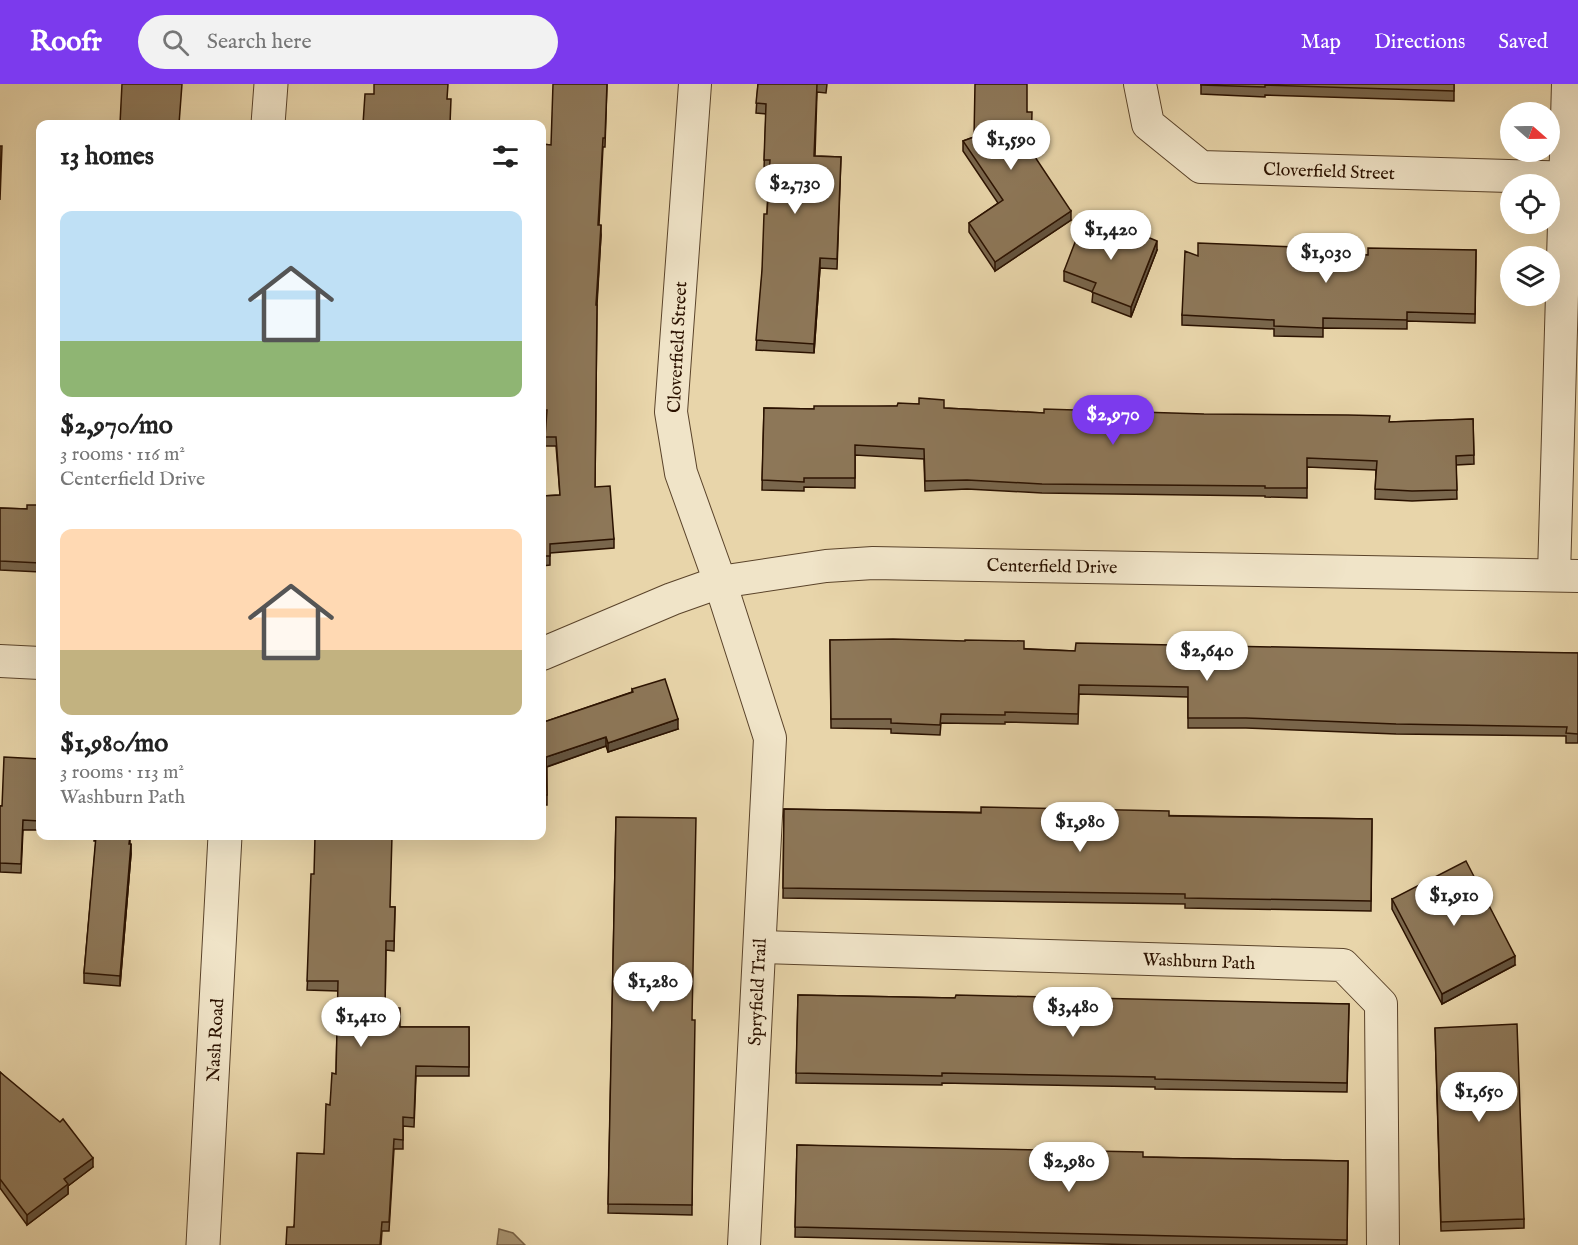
<!DOCTYPE html>
<meta charset="utf-8">
<style>
:root{--surface:#fff;--page:#f2f2f2;--text:#222;--muted:#767676;--accent:#7c3aed}
body{margin:0;font-family:"IM FELL English",serif;background:var(--page);color:var(--text);height:100vh;display:flex;flex-direction:column;font-size:22px;white-space:nowrap}
*{box-sizing:border-box;margin:0}
p{font-size:20px;color:var(--muted)}
.icon{flex:none;width:33px;height:33px;fill:none;stroke:currentColor;stroke-width:2;stroke-linecap:round;stroke-linejoin:round}
.map{position:relative;flex:1;overflow:hidden}
.side{position:absolute;left:36px;top:36px;width:510px;height:720px;display:flex;flex-direction:column;background:var(--surface);border-radius:12px;box-shadow:0 6px 24px #0002}
.side>*{flex:none}
.needle{width:39px;rotate:110deg}
.tools{position:absolute;left:1500px;top:18px;display:grid;gap:12px}
.tools a{display:grid;place-items:center;width:60px;height:60px;border-radius:50%;background:var(--surface);box-shadow:0 6px 24px #0002;font-size:30px}
.price{position:absolute;translate:-50% -51px;padding:0 14px;border-radius:21px;background:#fff;color:#222;font-size:20px;line-height:39px;filter:drop-shadow(0 2px 3px #0008)}
.price::after{content:'';position:absolute;left:50%;top:36px;width:18px;height:14px;margin-left:-9px;background:inherit;clip-path:polygon(0 0,100% 0,50% 100%)}
.price.current{background:var(--accent);color:#fff}
ul{padding:0;list-style:none}
li{display:grid;align-content:center;gap:12px;height:318px;padding:0 24px}
li span{display:grid;place-items:center;height:186px;border-radius:12px;color:#555}
li>.icon{margin-inline-start:auto}
span .icon{width:108px;height:108px;fill:#fffc;stroke-width:1}
li b{font-size:26px}
h2{display:flex;justify-content:space-between;align-items:center;height:72px;padding:0 24px;font-size:26px}
header{display:flex;align-items:center;gap:36px;box-sizing:border-box;height:84px;padding:0 30px;background:var(--accent);color:#fff}
header strong{font-size:28px}
nav{display:flex;gap:33px;margin-inline-start:auto;font-size:21px}
.search{width:420px;height:54px;background:var(--page);display:flex;align-items:center;gap:15px;box-sizing:border-box;padding:0 21px;border-radius:33px;color:var(--muted);font-size:22px}
.map>svg:first-child{display:block}
.water{fill:#a89370;stroke:#765f43;stroke-width:1.5}
.lines{fill:none;stroke-linecap:round;stroke-linejoin:round}
.minor-casing{stroke:#5a432a;stroke-width:34}
.tertiary-casing{stroke:#5a432a;stroke-width:35}
.minor{stroke:#f0e4c8;stroke-width:32}
.tertiary{stroke:#f0e4c8;stroke-width:33}
.wall{fill:#79664c;stroke:#2b1200;stroke-width:1.5}
.shaded-wall{fill:#63533e;stroke:#2b1200;stroke-width:1.5}
.building{fill:#8d7758;stroke:#2b1200;stroke-width:1.5}
.labels{text-anchor:middle;stroke-width:4.5;stroke-linejoin:round;paint-order:stroke}
.street-label{font-size:18px;fill:#2b1200;stroke:#f0e4c8}
</style>
<header>
<strong>Roofr</strong>
<div class="search"><svg class="icon" aria-label="search" viewBox="0 0 24 24"><circle cx="10" cy="10" r="6"/><path d="M15 15l6 6"/></svg>Search here</div>
<nav><a>Map</a><a>Directions</a><a>Saved</a></nav>
</header>
<div class="map">
<svg width="1578" height="1161" viewBox="0 0 1578 1161">
<rect width="100%" height="100%" fill="#e8d5aa"/>
<filter id="stains"><feTurbulence type="fractalNoise" baseFrequency=".00333" numOctaves="4"/><feColorMatrix values="0 0 0 0 .2 0 0 0 0 .09 0 0 0 0 .02 0 0 0 .5 -.17"/></filter>
<radialGradient id="worn" r=".72"><stop offset=".6" stop-color="#630" stop-opacity="0"/><stop offset="1" stop-color="#630" stop-opacity=".3"/></radialGradient>
<path class="water" d="M499,1145L513,1149L525,1161H497Z"/>
<g class="lines">
<defs>
<g id="minor">
<path d="M695,0L671,328L681,389L720,498L770,654L744,1161"/>
<path d="M1140,0L1148,40L1201,83L1578,94"/>
<path d="M1554,491L1568,0"/>
<path d="M542,570L672,515L720,498L826,482L873,479L1578,492"/>
<path d="M0,577L40,579"/>
<path d="M760,863L1343,881L1381,920L1383,1161"/>
</g>
<g id="tertiary">
<path d="M268,40L271,0"/>
<path d="M203,1161L225,752"/>
</g>
</defs>
<use href="#minor" class="minor-casing"/>
<use href="#tertiary" class="tertiary-casing"/>
<use href="#minor" class="minor"/>
<use href="#tertiary" class="tertiary"/>
</g>
<g class="wall">
<path d="M607,0L605,63H603L599,141L601,151L597,221L595,403L614,455V464L550,469V481L542,482V412L560,411L556,362H545L546,336H542V60L551,61Z"/>
<path d="M758,0H827L826,9L817,8L815,72L841,73L837,185L820,184L814,269L756,266L767,130L769,86L764,85L766,30L756,29Z"/>
<path d="M1201,0H1454V17L1265,11V13L1201,10Z"/>
<path d="M1027,28L1031,67L1071,136L995,187L969,148V139L998,119L963,67V57L974,53Z"/>
<path d="M1157,166L1131,233L1092,218L1093,208L1064,197V187Z"/>
<path d="M1476,166L1475,239L1407,237V245L1323,244V253L1274,252V245L1182,241V231L1198,172L1296,169L1368,171Z"/>
<path d="M919,320L944,324L1044,329L1389,338L1473,335L1474,380L1456,381L1457,415L1412,417L1375,415L1376,386L1307,383V414L1265,413V412L1042,409L967,405L925,407L924,375L855,371V404L804,403V407L762,406L764,324L814,325L897,322Z"/>
<path d="M40,421V488L0,486V424L27,425Z"/>
<path d="M830,556L1075,567L1578,569V659H1566V652L1396,650L1246,644H1188V613L1079,610L1078,640L1005,638V640L941,639L940,651L891,649V645L831,644Z"/>
<path d="M632,605L678,645L608,668L606,662L547,683V721H542V638H544L632,608Z"/>
<path d="M40,675V746H23L21,789L0,788V722H2Z"/>
<path d="M784,725L1372,735L1371,827L1185,824V820L783,814Z"/>
<path d="M616,733L692,936V1131L608,1129Z"/>
<path d="M94,752H130V760L131,770L120,902L84,899V889L96,757H94Z"/>
<path d="M314,790L390,823H395L394,867L386,866L385,924L400,943H469V992H416L414,1043L403,1042V1065H394L389,1147H382L381,1161H286L324,1070L330,1021L336,990L338,907L307,906Z"/>
<path d="M1392,815L1515,881L1442,920L1392,825Z"/>
<path d="M798,911L955,914L1349,920L1347,1008L1155,1005V1003L942,999V1001L796,999Z"/>
<path d="M1435,944L1524,1135V1144L1441,1147Z"/>
<path d="M0,988L93,1083L68,1102V1110L27,1141L0,1104Z"/>
<path d="M797,1061L1143,1073L1348,1077L1347,1161H1145L795,1153Z"/>
</g>
<g class="shaded-wall">
<path d="M1071,127V136L995,187V178Z"/>
<path d="M601,141V151L596,230V221Z"/>
<path d="M1157,157V166L1131,233V223Z"/>
<path d="M820,174V184L814,269V260Z"/>
<path d="M678,635V645L608,668V659Z"/>
<path d="M606,653V662L546,683V673Z"/>
<path d="M131,760V770L120,902V892Z"/>
<path d="M1515,872V881L1442,920V910Z"/>
<path d="M93,1074V1083L68,1102V1110L27,1141V1131L64,1095Z"/>
</g>
<g class="building">
<path d="M122,0H182L179,40H120Z"/>
<path d="M374,0H448L447,15H451L450,40H363L365,10H374Z"/>
<path d="M553,0H607L605,54H603L598,141H601L596,221H597L595,403L610,402L614,455L550,460V472H542V412L560,411L556,353H545L547,326H542V60L551,61Z"/>
<path d="M758,0H817L814,72L841,73L837,175L820,174L814,260L756,256L762,186L764,130H767L770,76H764L766,20L756,19Z"/>
<path d="M975,0H1027V28H1032L1031,67L1071,127L995,178L969,139L1003,116L963,57L974,53Z"/>
<path d="M1201,0H1454V7L1265,1V3L1201,1Z"/>
<path d="M0,62H2L0,116Z"/>
<path d="M1084,135L1128,151L1130,146L1157,157L1131,223L1092,208L1096,199L1064,187Z"/>
<path d="M1198,159L1296,163V169L1368,171V164L1476,166L1475,230L1407,228V236L1323,234V244L1274,242V236L1182,231L1185,167L1198,172Z"/>
<path d="M919,314L944,316V324L1044,329V325L1204,330L1348,331L1390,332L1389,338L1473,335L1474,371L1456,372L1457,406L1412,407L1375,405L1377,377L1307,374V404H1265V402L1042,400L967,396L925,397L924,365L855,361V394H804V398L762,396L764,324L814,325V322H897L898,319L919,320Z"/>
<path d="M27,421H40V479L0,477V424L27,425Z"/>
<path d="M893,555L965,557V556L1024,557V565L1075,567L1076,559L1578,569V650L1566,649L1567,643L1396,640L1246,634H1188V603L1079,601L1078,630L1005,628V631L941,630L940,641L891,639V635H831L830,556Z"/>
<path d="M665,595L678,635L608,659L606,653L546,673L547,711H542V638H544L633,608L632,605Z"/>
<path d="M4,673L40,675V737L23,736L21,780L0,779V722H2Z"/>
<path d="M981,723L1169,727V732L1372,735L1371,817L1185,814V810L783,804L784,725L981,729Z"/>
<path d="M616,733L696,734L692,936H695L692,1121L608,1120Z"/>
<path d="M96,752H130L129,760H131L120,892L84,889Z"/>
<path d="M315,752H392L390,823H395L394,857H386L385,924H400V943H469V983L416,982L414,1034L403,1033V1056L394,1055L389,1138H382L380,1161H286L287,1143H294L297,1069L324,1070L326,1020L330,1021L332,989L336,990L338,897H307L311,790H314Z"/>
<path d="M1466,777L1515,872L1442,910L1392,815Z"/>
<path d="M798,911L955,914L956,911L1349,920L1347,999L1155,995V993L942,989V992L796,989Z"/>
<path d="M1517,940L1524,1135L1441,1138L1435,944Z"/>
<path d="M0,988L60,1038L63,1035L93,1074L64,1095L68,1100L27,1131L0,1095Z"/>
<path d="M797,1061L1143,1068V1073L1348,1077L1347,1156L795,1143Z"/>
</g>
<g class="labels">
<g class="street-label">
<text transform="translate(1329 87) rotate(2)" y="6">Cloverfield Street</text>
<text transform="translate(677 263) rotate(-87)" y="6">Cloverfield Street</text>
<text transform="translate(1052 482) rotate(1)" y="6">Centerfield Drive</text>
<text transform="translate(1199 877) rotate(2)" y="6">Washburn Path</text>
<text transform="translate(757 908) rotate(-87)" y="6">Spryfield Trail</text>
<text transform="translate(215 956) rotate(-87)" y="6">Nash Road</text>
</g>
</g>
<rect width="100%" height="100%" filter="url(#stains)"/>
<rect width="100%" height="100%" fill="url(#worn)"/>
</svg>
<div class="tools">
<a><svg class="needle" viewBox="-14 -14 28 28"><path d="M0-13l5 13h-10z" fill="#e53935"/><path d="M0 13l5-13h-10z" fill="#767676"/></svg></a>
<a><svg class="icon" aria-label="locate" viewBox="0 0 24 24"><circle cx="12" cy="12" r="6"/><path d="M12 2v4M12 18v4M2 12h4M18 12h4"/></svg></a>
<a><svg class="icon" aria-label="layers" viewBox="0 0 24 24"><path d="M12 4l9 5-9 5-9-5zM3 14l9 5 9-5"/></svg></a>
</div>
<b class="price" style="left:1011px;top:87px">$1,590</b>
<b class="price" style="left:795px;top:131px">$2,730</b>
<b class="price" style="left:1111px;top:177px">$1,420</b>
<b class="price" style="left:1326px;top:200px">$1,030</b>
<b class="price current" style="left:1113px;top:362px">$2,970</b>
<b class="price" style="left:1207px;top:598px">$2,640</b>
<b class="price" style="left:1080px;top:769px">$1,980</b>
<b class="price" style="left:1454px;top:843px">$1,910</b>
<b class="price" style="left:653px;top:929px">$1,280</b>
<b class="price" style="left:1073px;top:954px">$3,480</b>
<b class="price" style="left:361px;top:964px">$1,410</b>
<b class="price" style="left:1479px;top:1039px">$1,650</b>
<b class="price" style="left:1069px;top:1109px">$2,980</b>
<section class="side">
<h2>13 homes<svg class="icon" aria-label="filters" viewBox="0 0 24 24"><path d="M4 7h16M4 17h16"/><circle cx="9" cy="7" r="2"/><circle cx="15" cy="17" r="2"/></svg></h2>
<ul>
<li><span style="background:linear-gradient(#bfe0f5 70%,#8fb573 0)"><svg class="icon" aria-label="home" viewBox="0 0 24 24"><path d="M3 11l9-7 9 7M6 9v11h12V9"/></svg></span><div><b>$2,970/mo</b><p>3 rooms · 116 m²</p><p>Centerfield Drive</p></div></li>
<li><span style="background:linear-gradient(#ffd9b3 65%,#c2b280 0)"><svg class="icon" aria-label="home" viewBox="0 0 24 24"><path d="M3 11l9-7 9 7M6 9v11h12V9"/></svg></span><div><b>$1,980/mo</b><p>3 rooms · 113 m²</p><p>Washburn Path</p></div></li>
</ul>
</section>
</div>
